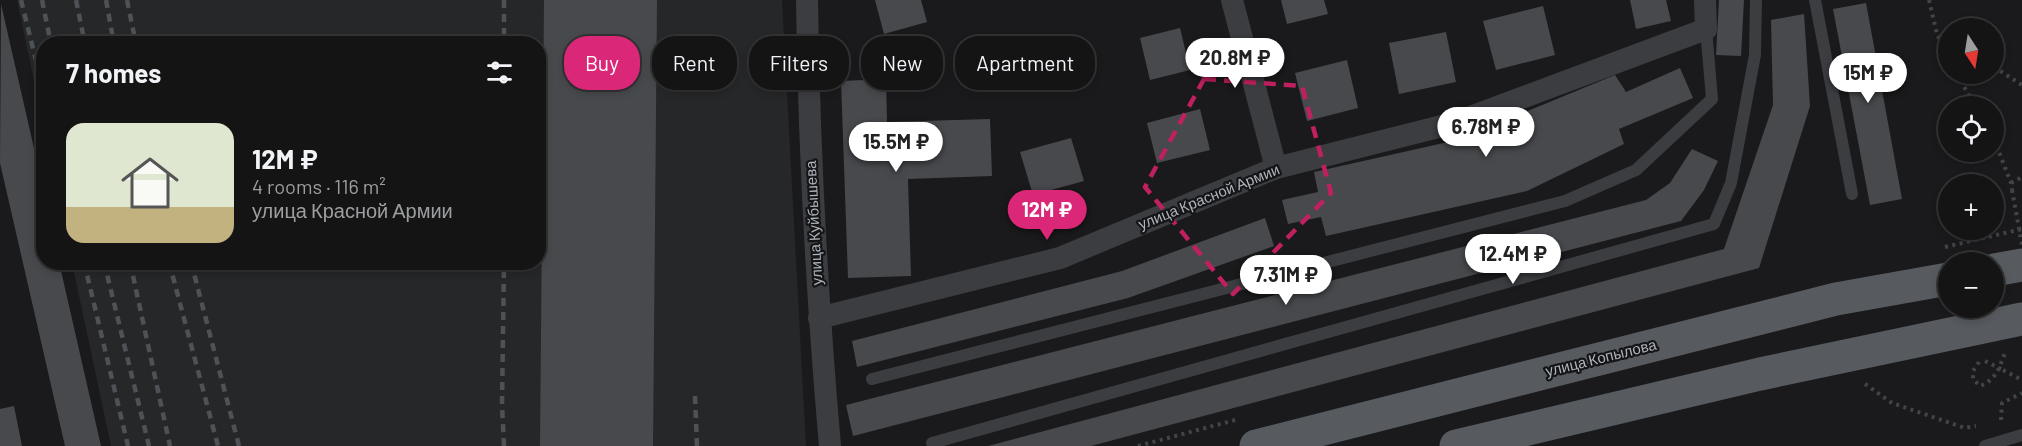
<!DOCTYPE html>
<meta charset="utf-8">
<style>
:root{--surface:#141415;--page:#1d1d1e;--text:#f1f3f6;--muted:#9d9ea0;--line:#333334;--accent:#db2777}
body{margin:0;font-family:Barlow,sans-serif;background:var(--page);color:var(--text);height:100vh;display:flex;flex-direction:column;font-size:22px;white-space:nowrap}
*{box-sizing:border-box;margin:0}
p{font-size:20px;color:var(--muted)}
.icon{flex:none;width:33px;height:33px;fill:none;stroke:currentColor;stroke-width:2;stroke-linecap:round;stroke-linejoin:round}
.map{position:relative;flex:1;overflow:hidden}
.details{position:absolute;left:36px;top:36px;width:510px;height:234px;display:flex;flex-direction:column;background:var(--surface);border-radius:24px;box-shadow:0 3px 9px #0003,0 0 0 2px var(--line)}
.details>*{flex:none}
.banner{position:absolute;left:564px;top:36px;width:570px;height:54px;display:flex;gap:12px}
.needle{width:39px;rotate:168deg}
.tools{position:absolute;left:1938px;top:18px;display:grid;gap:12px}
.tools a{display:grid;place-items:center;width:66px;height:66px;border-radius:50%;background:var(--surface);box-shadow:0 3px 9px #0003,0 0 0 2px var(--line);font-size:30px}
.price{position:absolute;translate:-50% -51px;padding:0 14px;border-radius:21px;background:#fff;color:#222;font-size:20px;line-height:39px;filter:drop-shadow(0 2px 3px #0008)}
.price::after{content:'';position:absolute;left:50%;top:36px;width:18px;height:14px;margin-left:-9px;background:inherit;clip-path:polygon(0 0,100% 0,50% 100%)}
.price.active{background:var(--accent);color:#fff}
ul{padding:0;list-style:none}
li{display:flex;align-items:center;gap:18px;height:150px;padding:0 30px}
li+li{border-top:2px solid var(--line)}
li span{display:grid;place-items:center;flex:none;width:168px;height:120px;border-radius:18px;color:#555}
li>.icon{margin-inline-start:auto}
span .icon{width:72px;height:72px;fill:#fffc;stroke-width:1}
li b{font-size:26px}
h2{display:flex;justify-content:space-between;align-items:center;height:72px;padding:0 30px;font-size:26px}
.chip{padding:0 21px;border-radius:24px;background:var(--surface);box-shadow:0 3px 9px #0003,0 0 0 2px var(--line);font-size:21px;line-height:54px}
.chip.active{background:var(--accent);color:#fff}
.map>svg:first-child{display:block}
.built{fill:#262729}
.building{fill:#47494c}
.lines{fill:none;stroke-linecap:round;stroke-linejoin:round}
.path{stroke:#414548;stroke-width:4;stroke-dasharray:3 4.5;stroke-linecap:butt}
.service{stroke:#3b3d41;stroke-width:12}
.minor{stroke:#3b3d41;stroke-width:22}
.primary{stroke:#575b60;stroke-width:33}
.rail{stroke:#4e5256;stroke-width:4.5;stroke-dasharray:8 6;stroke-linecap:butt}
.path-bridge{stroke:#414548;stroke-width:4;stroke-dasharray:3 4.5;stroke-linecap:butt}
.marked{fill:none;stroke:#c12060;stroke-width:4.5;stroke-dasharray:12 8;stroke-linejoin:round}
.labels{text-anchor:middle;stroke-width:4.5;stroke-linejoin:round;paint-order:stroke}
.street-label{font-size:15px;fill:#adb4bb;stroke:#151517}
</style>
<div class="map">
<svg width="2022" height="446" viewBox="0 0 2022 446">
<rect width="100%" height="100%" fill="#1a1a1c"/>
<path class="built" d="M17,0H782L806,446H111L72,263L538,262V44H44L43,124Z"/>
<g class="building">
<path d="M544,0H657L653,446H540Z"/>
<path d="M875,0H921L927,22L884,34Z"/>
<path d="M1281,0H1324L1328,14L1287,24Z"/>
<path d="M1630,0H1666L1671,21L1636,29Z"/>
<path d="M1719,0H1744L1741,56L1716,55Z"/>
<path d="M1866,3L1902,199L1870,205L1833,9Z"/>
<path d="M1,4L44,192V262H59L101,446H65L0,163Z"/>
<path d="M1543,6L1555,55L1496,70L1483,21Z"/>
<path d="M1804,14L1810,106L1759,268L1091,446H988L1724,249L1773,105L1771,20Z"/>
<path d="M1180,28L1190,70L1150,80L1140,38Z"/>
<path d="M1446,32L1456,82L1399,94L1389,43Z"/>
<path d="M1347,60L1358,108L1307,121L1295,73Z"/>
<path d="M1680,68L1693,98L1619,129L1624,144L1527,191L1326,236L1321,217L1288,224L1282,200L1318,192L1314,172L1457,140L1615,75L1626,92Z"/>
<path d="M886,79L887,122L990,119L992,176L908,179L911,276L848,278L841,81Z"/>
<path d="M1200,109L1210,150L1157,163L1147,123Z"/>
<path d="M1071,138L1084,181L1033,195L1020,152Z"/>
<path d="M1692,149L1718,161L1704,190L1681,221L853,436L846,405L1646,200L1670,183Z"/>
<path d="M1265,218L1274,246L1128,298L857,367L852,341L1122,271Z"/>
<path d="M14,406L22,446H0V409Z"/>
</g>
<g class="lines">
<g class="path">
<path d="M1929,0L1937,34L1948,40"/>
<path d="M1938,36L1948,56"/>
<path d="M1994,67L2022,85"/>
<path d="M1957,74L1975,106"/>
<path d="M1994,139L2011,183L2012,190"/>
<path d="M2011,183L2022,177"/>
<path d="M1945,247L2022,229"/>
<path d="M1979,362L1973,371V379L1980,386C1996,380 1999,368 2005,353"/>
<path d="M2003,370L2022,380"/>
<path d="M1865,384L1892,403L1965,428L1976,426"/>
<path d="M2001,420L2002,403L2022,393"/>
<path d="M1138,446L1239,419"/>
</g>
<g class="service">
<path d="M1815,0L1852,194"/>
<path d="M872,379L1565,201L1636,170L1712,99L1706,29"/>
<path d="M932,443L1714,224L1731,183L1755,55L1756,0"/>
<path d="M1985,446L2022,435"/>
</g>
<g class="minor">
<path d="M807,0C809,149 817,298 830,446"/>
<path d="M1232,0L1276,168"/>
<path d="M819,318L1060,258L1276,168L1454,123L1706,29L1705,0"/>
</g>
<g class="primary">
<path d="M1994,270L2022,265"/>
<path d="M1256,446L1836,299L1948,279"/>
<path d="M1456,446L1760,374L2022,319"/>
</g>
<g class="rail">
<path d="M21,0L44,93"/>
<path d="M42,0L51,44"/>
<path d="M76,0L85,44"/>
<path d="M106,0L114,44"/>
<path d="M127,0L136,44"/>
<path d="M504,0V44"/>
<path d="M84,262L128,446"/>
<path d="M104,262L149,446"/>
<path d="M130,262L170,446"/>
<path d="M169,262L218,446"/>
<path d="M191,262L239,446"/>
<path d="M695,396L697,446"/>
<path d="M504,446L502,405L504,262"/>
</g>
<g class="path-bridge">
<path d="M2012,190L2022,245"/>
<path d="M1985,361L2003,370"/>
</g>
</g>
<path class="marked" d="M1204,79L1302,86L1331,193L1233,294L1145,187Z"/>
<g class="labels">
<g class="street-label">
<text transform="translate(1209 197) rotate(-22)" y="5">улица Красной Армии</text>
<text transform="translate(814 223) rotate(-93)" y="5">улица Куйбышева</text>
<text transform="translate(1601 358) rotate(-14)" y="5">улица Копылова</text>
</g>
</g>
</svg>
<div class="tools">
<a><svg class="needle" viewBox="-14 -14 28 28"><path d="M0-13l5 13h-10z" fill="#e53935"/><path d="M0 13l5-13h-10z" fill="#9d9ea0"/></svg></a>
<a><svg class="icon" aria-label="locate" viewBox="0 0 24 24"><circle cx="12" cy="12" r="6"/><path d="M12 2v4M12 18v4M2 12h4M18 12h4"/></svg></a>
<a>+</a>
<a>−</a>
</div>
<b class="price" style="left:1235px;top:89px">20.8M ₽</b>
<b class="price" style="left:1868px;top:104px">15M ₽</b>
<b class="price" style="left:1486px;top:158px">6.78M ₽</b>
<b class="price" style="left:896px;top:173px">15.5M ₽</b>
<b class="price active" style="left:1047px;top:241px">12M ₽</b>
<b class="price" style="left:1513px;top:285px">12.4M ₽</b>
<b class="price" style="left:1286px;top:306px">7.31M ₽</b>
<div class="banner">
<a class="chip active">Buy</a>
<a class="chip">Rent</a>
<a class="chip">Filters</a>
<a class="chip">New</a>
<a class="chip">Apartment</a>
</div>
<section class="details">
<h2>7 homes<svg class="icon" aria-label="filters" viewBox="0 0 24 24"><path d="M4 7h16M4 17h16"/><circle cx="9" cy="7" r="2"/><circle cx="15" cy="17" r="2"/></svg></h2>
<ul>
<li><span style="background:linear-gradient(#dfe7d0 70%,#c2b280 0)"><svg class="icon" aria-label="home" viewBox="0 0 24 24"><path d="M3 11l9-7 9 7M6 9v11h12V9"/></svg></span><div><b>12M ₽</b><p>4 rooms · 116 m²</p><p>улица Красной Армии</p></div></li>
</ul>
</section>
</div>
